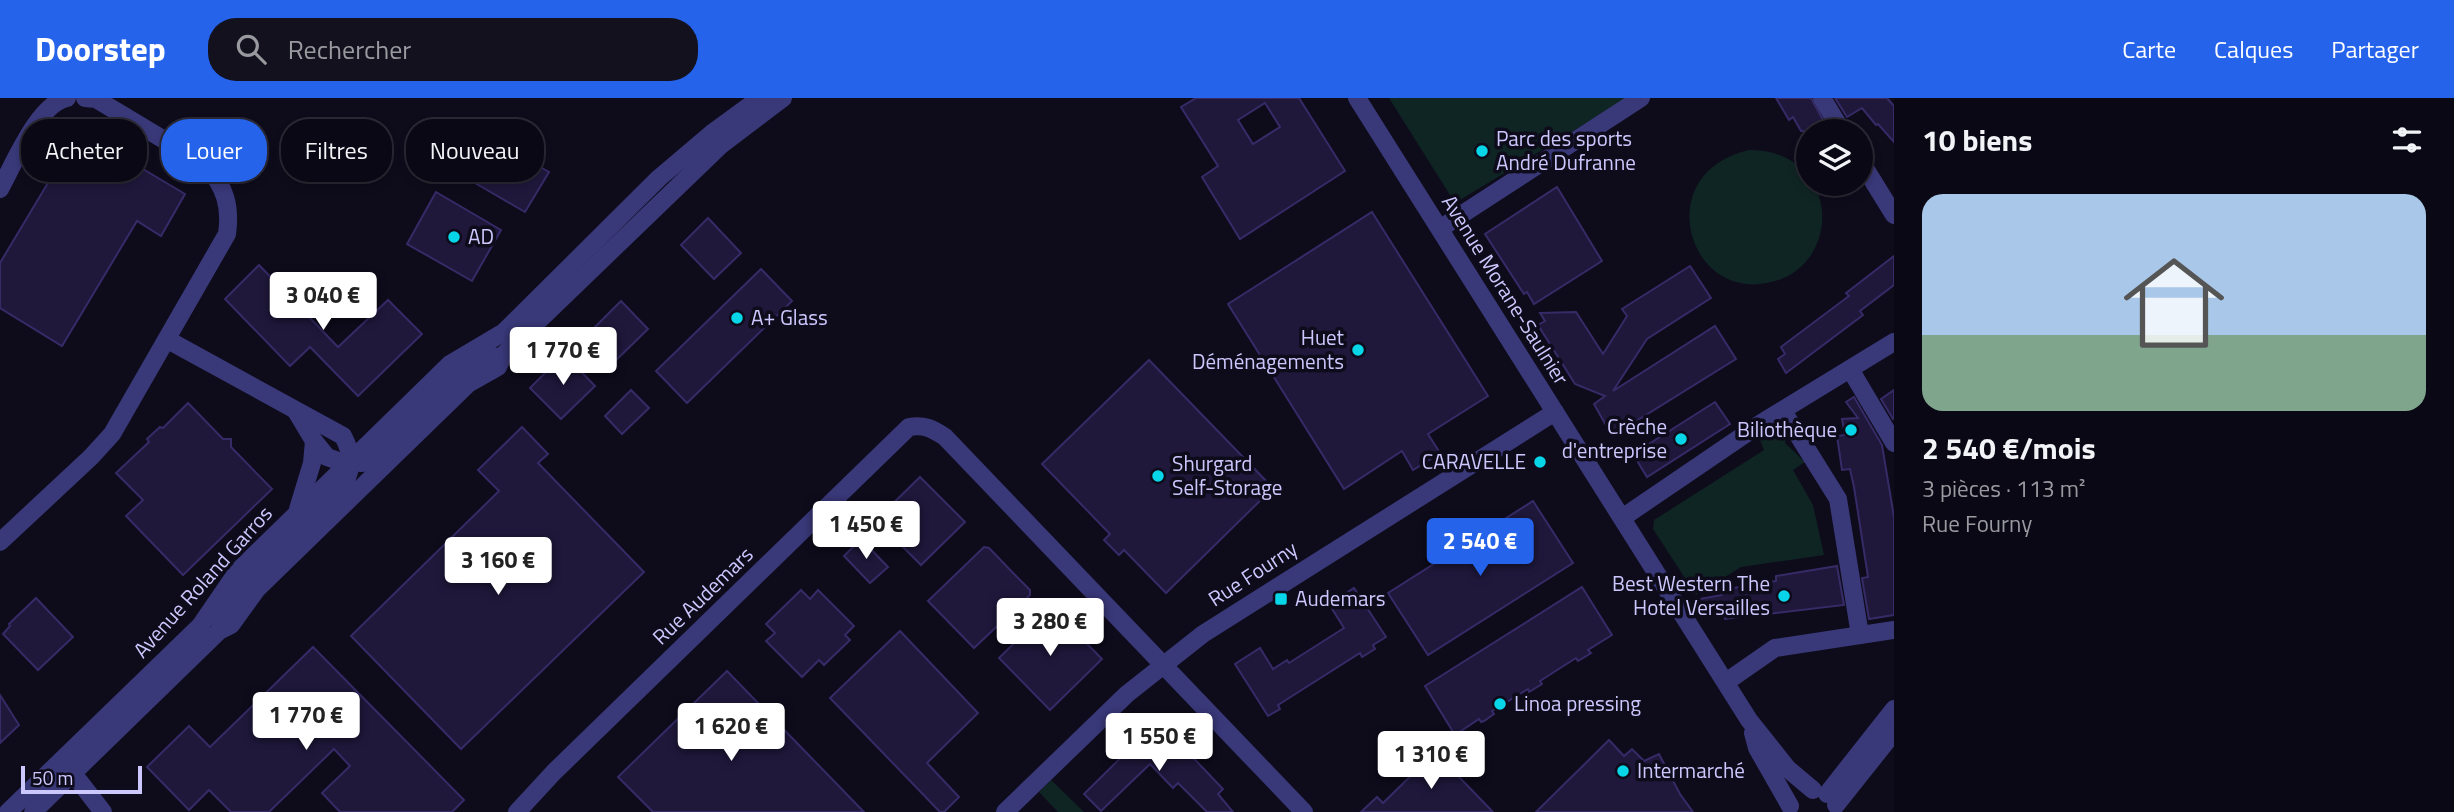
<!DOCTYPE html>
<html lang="fr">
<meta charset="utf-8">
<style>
:root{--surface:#0a0814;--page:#13111d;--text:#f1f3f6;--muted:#999aa0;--line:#2a2934;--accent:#2563eb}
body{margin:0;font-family:"Titillium Web",sans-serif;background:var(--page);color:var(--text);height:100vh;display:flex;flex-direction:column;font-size:26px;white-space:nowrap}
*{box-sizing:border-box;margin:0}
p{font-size:23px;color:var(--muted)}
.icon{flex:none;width:38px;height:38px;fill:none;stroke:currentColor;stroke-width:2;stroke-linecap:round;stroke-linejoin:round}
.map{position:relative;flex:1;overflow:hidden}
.side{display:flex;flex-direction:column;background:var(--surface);width:560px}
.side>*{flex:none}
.guide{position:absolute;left:21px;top:21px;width:665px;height:63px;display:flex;gap:14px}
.buttons{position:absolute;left:1796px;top:21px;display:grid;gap:14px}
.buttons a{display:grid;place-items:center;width:77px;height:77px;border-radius:50%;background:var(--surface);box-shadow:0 4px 10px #0003,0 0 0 2px var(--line);font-size:35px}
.scale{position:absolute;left:21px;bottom:18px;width:121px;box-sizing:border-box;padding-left:7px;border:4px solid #ccc7fd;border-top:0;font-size:19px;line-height:24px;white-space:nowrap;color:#ccc7fd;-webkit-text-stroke:5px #0e0b1b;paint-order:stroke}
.price{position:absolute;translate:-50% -60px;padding:0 16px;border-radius:7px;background:#fff;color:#222;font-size:23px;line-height:46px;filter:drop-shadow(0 2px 4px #0008)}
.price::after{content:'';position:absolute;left:50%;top:42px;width:21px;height:16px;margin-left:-10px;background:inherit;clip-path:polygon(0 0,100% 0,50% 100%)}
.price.selected{background:var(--accent);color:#fff}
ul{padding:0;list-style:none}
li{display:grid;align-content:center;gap:14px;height:371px;padding:0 28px}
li+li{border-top:2px solid var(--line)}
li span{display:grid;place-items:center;height:217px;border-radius:21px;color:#555}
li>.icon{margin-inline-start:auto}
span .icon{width:126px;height:126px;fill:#fffc;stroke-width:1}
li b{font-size:30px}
h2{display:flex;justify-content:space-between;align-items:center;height:84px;padding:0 28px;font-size:30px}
.tag{padding:0 24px;border-radius:28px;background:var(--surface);box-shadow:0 4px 10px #0003,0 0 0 2px var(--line);font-size:24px;line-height:63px}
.tag.selected{background:var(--accent);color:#fff}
header{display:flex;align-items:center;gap:42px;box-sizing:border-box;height:98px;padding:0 35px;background:var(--accent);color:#fff}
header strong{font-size:33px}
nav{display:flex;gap:38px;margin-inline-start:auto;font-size:24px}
.search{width:490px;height:63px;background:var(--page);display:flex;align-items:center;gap:18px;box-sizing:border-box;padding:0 24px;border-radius:28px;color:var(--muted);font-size:26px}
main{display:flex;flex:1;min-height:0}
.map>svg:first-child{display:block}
.green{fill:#0f2524}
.building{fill:#1f183b;stroke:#362b67;stroke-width:2;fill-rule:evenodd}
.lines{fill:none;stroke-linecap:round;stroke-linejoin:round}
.street{stroke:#393879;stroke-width:18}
.poi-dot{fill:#07d6e9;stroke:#0e0b1b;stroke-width:2.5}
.labels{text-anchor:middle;stroke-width:7;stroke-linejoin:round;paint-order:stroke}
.poi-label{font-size:21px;fill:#ccc7fd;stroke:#0e0b1b;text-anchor:start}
.street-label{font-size:21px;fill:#ccc7fd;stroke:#0e0b1b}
</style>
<header>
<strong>Doorstep</strong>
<div class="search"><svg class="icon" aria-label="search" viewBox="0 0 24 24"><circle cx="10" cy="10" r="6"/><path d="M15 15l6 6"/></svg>Rechercher</div>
<nav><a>Carte</a><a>Calques</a><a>Partager</a></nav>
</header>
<main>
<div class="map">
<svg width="1894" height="714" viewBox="0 0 1894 714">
<rect width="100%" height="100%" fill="#0e0b1b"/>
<g class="green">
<path d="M1389,0H1628L1455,105Z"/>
<path d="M1749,52C1773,52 1792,59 1808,77V86H1814C1826,109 1825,135 1811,157C1800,173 1785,182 1767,185C1686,201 1651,74 1749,52Z"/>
<path d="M1772,332L1787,337L1785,345L1805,364L1793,372L1813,407L1824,457L1741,469L1696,497L1653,431L1654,422L1764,352L1759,340Z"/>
<path d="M1051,682L1084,714H1058L1039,694Z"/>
</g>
<g class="building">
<path d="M1196,0H1299L1345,73L1240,141L1202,79L1218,68L1181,9ZM1265,5L1280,29L1253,46L1238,22Z"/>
<path d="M1776,0H1811L1828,31L1824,33H1801L1793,19L1789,22Z"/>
<path d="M1835,0H1887L1894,8V44L1878,26L1876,27L1862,10L1847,19Z"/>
<path d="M79,33L185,96L161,138L137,123L62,248L0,210V165Z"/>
<path d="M498,45L549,74L525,114L475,85Z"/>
<path d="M1557,89L1602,163L1534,206L1527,194L1524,196L1485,136Z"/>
<path d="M436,94L501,132L472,183L407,146Z"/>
<path d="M1372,114L1488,298L1428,336L1440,355L1413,372L1402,353L1344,391L1228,206Z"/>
<path d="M708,120L741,155L714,181L681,147Z"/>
<path d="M1894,158V187L1860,213L1863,217L1786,275L1778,261L1785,256L1781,249L1849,198L1846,195Z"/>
<path d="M259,167L338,249L388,202L422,236L358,298L310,249L290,268L225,201Z"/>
<path d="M1690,168L1711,200L1647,241L1613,293L1715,228L1736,261L1612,338L1594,306L1605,298L1575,286L1538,227L1545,223L1540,215L1576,214L1603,256L1627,218L1622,211Z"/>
<path d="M761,171L792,203L687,305L656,273Z"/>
<path d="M621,203L648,231L610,268L583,241Z"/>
<path d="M564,256L595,288L561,321L530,290Z"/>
<path d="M1149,262L1273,390L1166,495L1124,452L1119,457L1104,442L1110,436L1042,366Z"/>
<path d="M631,292L649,310L622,336L605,318Z"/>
<path d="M1894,292V320L1893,321L1881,301Z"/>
<path d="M1854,299L1882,347L1894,419V517L1869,521L1862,480L1868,479L1854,389L1850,371L1842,372L1837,338L1845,337L1842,321L1858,320L1846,304Z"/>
<path d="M1715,304L1730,326L1647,379L1633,356Z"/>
<path d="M188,305L223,341H231V349L272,391L183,477L126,418L143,402L116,375L149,344L147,341L160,329L163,330Z"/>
<path d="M522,329L548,356L538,365L644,474L461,651L351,538L499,393L478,372Z"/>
<path d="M920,379L965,424L921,467L876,422Z"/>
<path d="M1533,403L1573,465L1428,557L1388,495Z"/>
<path d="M861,441L888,469L870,485L844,458Z"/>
<path d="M984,449L989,450L1016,478L1030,492V497L974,550L928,503Z"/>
<path d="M1837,468L1844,507L1725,521L1723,509L1696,514L1694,502L1722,497L1721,492L1776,483V478Z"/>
<path d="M1582,489L1612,537L1588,552L1591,555L1588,557L1578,563L1576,560L1540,583L1542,586L1529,594L1528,591L1492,613L1494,616L1484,623L1481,624L1479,621L1455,637L1425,588Z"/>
<path d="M1354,490L1386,539L1373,547L1375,551L1362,559L1360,555L1278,607L1280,611L1268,618L1235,566L1260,550L1273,571L1287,562L1289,565L1344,530L1329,506Z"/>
<path d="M801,492L810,501L818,492L854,528L845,537L850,542L824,567L819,562L802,579L766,543L775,535L766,526Z"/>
<path d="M36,500L73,539L38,572L3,536L10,528L9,526Z"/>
<path d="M1051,509L1102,561L1050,612L999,560Z"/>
<path d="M900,533L978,615L927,665L959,699L944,714H940L830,600Z"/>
<path d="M313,549L464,702L452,714H340L322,695L350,668L334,651L269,714H231L209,692L189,712L147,669L189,628L210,649Z"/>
<path d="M727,573L864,714H653L618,679Z"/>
<path d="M0,597L19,627L0,645Z"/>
<path d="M1153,628L1176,652L1181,647L1223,691L1218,696L1233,714H1207L1178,685L1173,690L1150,666L1101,713L1084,696Z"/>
<path d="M1609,642L1624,658L1632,651L1644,663L1659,656L1680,696L1693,714H1536Z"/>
<path d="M1429,648L1493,714H1361L1377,699L1383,705L1424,665L1418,659Z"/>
</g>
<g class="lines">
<g class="street">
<path d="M1357,0L1749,622L1788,671L1813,692"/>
<path d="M1822,0L1842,33"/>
<path d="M1860,62L1894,117"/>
<path d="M0,91C14,66 38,6 67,0"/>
<path d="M1441,130L1641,0"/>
<path d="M168,242L343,338C354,359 353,369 342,391L246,484L220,526"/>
<path d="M1850,271L1894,345"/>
<path d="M296,313L314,343L327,359L341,364L362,365L386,350L458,277L494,258"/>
<path d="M1783,313L1838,401L1860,537"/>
<path d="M298,411L312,365L314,343"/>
<path d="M1622,420L1763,324L1894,244"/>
<path d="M0,444L91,359L112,336L227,136C231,108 225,89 206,67L96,1L85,0"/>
<path d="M1726,584L1775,550L1894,532"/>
<path d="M1753,635L1757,650L1790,708"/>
<path d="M65,669L79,683L103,714"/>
<path d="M1827,696L1894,611"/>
<path d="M1836,707L1894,634"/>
<path d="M8,714L200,528L237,474L450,266L504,234L659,80L712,35L760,0"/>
<path d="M33,714L219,533L231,527L257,491L468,286L498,269L504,256L721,47L783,0"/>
<path d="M517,714L554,674L909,329C924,326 933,331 945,339L1304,714"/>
<path d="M1005,714L1127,596L1203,536L1555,314"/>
</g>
</g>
<g class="poi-dot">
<circle cx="1482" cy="53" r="7"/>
<circle cx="454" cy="139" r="7"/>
<circle cx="737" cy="220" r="7"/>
<circle cx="1358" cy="252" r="7"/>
<circle cx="1851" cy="332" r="7"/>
<circle cx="1681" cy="341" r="7"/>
<circle cx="1540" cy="364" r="7"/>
<circle cx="1158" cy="378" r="7"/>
<circle cx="1784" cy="498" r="7"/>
<rect x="1274" y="494" width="14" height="14" rx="3.5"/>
<circle cx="1500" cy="606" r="7"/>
<circle cx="1623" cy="673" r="7"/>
</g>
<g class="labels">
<g class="poi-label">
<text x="1496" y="48">Parc des sports<tspan x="1496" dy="24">André Dufranne</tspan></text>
<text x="468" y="146">AD</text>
<text x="751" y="227">A+ Glass</text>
<text x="1344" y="247" text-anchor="end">Huet<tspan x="1344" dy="24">Déménagements</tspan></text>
<text x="1667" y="336" text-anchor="end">Crèche<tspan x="1667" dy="24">d'entreprise</tspan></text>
<text x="1837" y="339" text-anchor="end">Biliothèque</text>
<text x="1526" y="371" text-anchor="end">CARAVELLE</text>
<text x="1172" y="373">Shurgard<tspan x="1172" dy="24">Self-Storage</tspan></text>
<text x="1770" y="493" text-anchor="end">Best Western The<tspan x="1770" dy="24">Hotel Versailles</tspan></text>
<text x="1295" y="508">Audemars</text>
<text x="1514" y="613">Linoa pressing</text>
<text x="1637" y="680">Intermarché</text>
</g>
<g class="street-label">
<text transform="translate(1505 192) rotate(58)" y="7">Avenue Morane-Saulnier</text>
<text transform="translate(1253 476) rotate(-33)" y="7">Rue Fourny</text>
<text transform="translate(203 484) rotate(-48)" y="7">Avenue Roland Garros</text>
<text transform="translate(703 498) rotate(-44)" y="7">Rue Audemars</text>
</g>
</g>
</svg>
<div class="buttons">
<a><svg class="icon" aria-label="layers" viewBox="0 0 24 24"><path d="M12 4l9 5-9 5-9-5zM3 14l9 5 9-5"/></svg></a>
</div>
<div class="scale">50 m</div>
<b class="price" style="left:323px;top:234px">3 040 €</b>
<b class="price" style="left:563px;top:289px">1 770 €</b>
<b class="price" style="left:866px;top:463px">1 450 €</b>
<b class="price selected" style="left:1480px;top:480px">2 540 €</b>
<b class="price" style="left:498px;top:499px">3 160 €</b>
<b class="price" style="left:1050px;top:560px">3 280 €</b>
<b class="price" style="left:306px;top:654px">1 770 €</b>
<b class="price" style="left:731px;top:665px">1 620 €</b>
<b class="price" style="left:1159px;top:675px">1 550 €</b>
<b class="price" style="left:1431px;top:693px">1 310 €</b>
<div class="guide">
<a class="tag">Acheter</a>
<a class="tag selected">Louer</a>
<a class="tag">Filtres</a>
<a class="tag">Nouveau</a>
</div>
</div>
<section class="side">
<h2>10 biens<svg class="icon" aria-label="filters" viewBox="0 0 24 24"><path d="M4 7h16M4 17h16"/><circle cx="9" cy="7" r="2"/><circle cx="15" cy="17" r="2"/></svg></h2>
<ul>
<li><span style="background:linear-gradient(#a9c7e8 65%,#7fa58c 0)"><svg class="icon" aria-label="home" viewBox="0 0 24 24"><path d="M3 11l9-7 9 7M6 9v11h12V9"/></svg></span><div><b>2 540 €/mois</b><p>3 pièces · 113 m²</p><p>Rue Fourny</p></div></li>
</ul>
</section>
</main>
